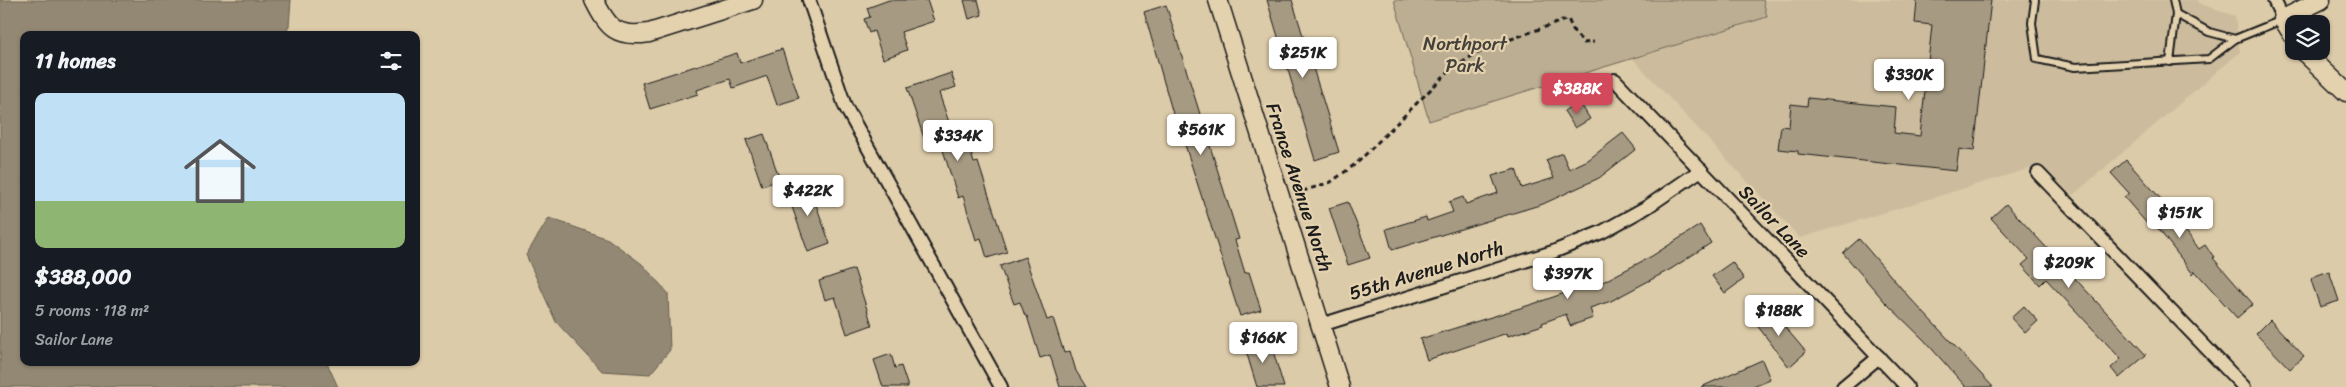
<!DOCTYPE html>
<meta charset="utf-8">
<style>
:root{--surface:#171b24;--page:#20242c;--text:#f1f3f6;--muted:#9ea1a6;--line:#363941;--accent:#d1495b}
body{margin:0;font-family:Sriracha,sans-serif;background:var(--page);color:var(--text);height:100vh;display:flex;flex-direction:column;font-size:19px;white-space:nowrap}
*{box-sizing:border-box;margin:0}
p{font-size:16px;color:var(--muted)}
.icon{flex:none;width:28px;height:28px;fill:none;stroke:currentColor;stroke-width:2;stroke-linecap:round;stroke-linejoin:round}
.map{position:relative;flex:1;overflow:hidden}
.side{position:absolute;left:20px;top:31px;width:400px;height:335px;display:flex;flex-direction:column;background:var(--surface);border-radius:10px;box-shadow:0 1px 4px #0004}
.side>*{flex:none}
.controls{position:absolute;left:2285px;top:15px;display:grid;gap:10px}
.controls a{display:grid;place-items:center;width:45px;height:45px;border-radius:10px;background:var(--surface);box-shadow:0 1px 4px #0004;font-size:25px}
.price{position:absolute;translate:-50% -42px;padding:0 11px;border-radius:5px;background:#fff;color:#222;font-size:16px;line-height:32px;filter:drop-shadow(0 1px 2px #0008)}
.price::after{content:'';position:absolute;left:50%;top:30px;width:15px;height:11px;margin-left:-8px;background:inherit;clip-path:polygon(0 0,100% 0,50% 100%)}
.price.active{background:var(--accent);color:#fff}
ul{padding:0;list-style:none}
li{display:grid;align-content:center;gap:10px;height:265px;padding:0 15px}
li+li{border-top:1px solid var(--line)}
li span{display:grid;place-items:center;height:155px;border-radius:10px;color:#555}
li>.icon{margin-inline-start:auto}
span .icon{width:90px;height:90px;fill:#fffc;stroke-width:1}
li b{font-size:21px}
h2{display:flex;justify-content:space-between;align-items:center;height:60px;padding:0 15px;font-size:21px}
.map>svg:first-child{display:block}
.built{fill:#ccbc9d}
.green{fill:#bcae92;stroke:#6c6557}
.water{fill:#938873;stroke:#635d50}
.building{fill:#a69a82;stroke:#1c1c1c}
.lines{fill:none;stroke-linecap:round;stroke-linejoin:round}
.lane-casing{stroke:#1c1c1c;stroke-width:10}
.street-casing{stroke:#1c1c1c;stroke-width:16}
.secondary-casing{stroke:#1c1c1c;stroke-width:21}
.path{stroke:#1c1c1c;stroke-width:3;stroke-dasharray:5 4;stroke-linecap:butt}
.lane{stroke:#e4d2af;stroke-width:6}
.street{stroke:#e4d2af;stroke-width:12}
.secondary{stroke:#e4d2af;stroke-width:18}
.labels{text-anchor:middle;stroke-width:4.5;stroke-linejoin:round;paint-order:stroke}
.park-label{font-size:19px;fill:#44403a;stroke:#e4d2af}
.street-label{font-size:19px;fill:#1c1c1c;stroke:#e4d2af}
</style>
<div class="map">
<svg width="2346" height="387" viewBox="0 0 2346 387">
<rect width="100%" height="100%" fill="#dccba9"/>
<filter id="ink" filterUnits="userSpaceOnUse"><feTurbulence type="fractalNoise" baseFrequency=".02" numOctaves="2"/><feDisplacementMap in="SourceGraphic" scale="10" xChannelSelector="R" yChannelSelector="G"/><feConvolveMatrix kernelMatrix="1 2 1 2 8 2 1 2 1" color-interpolation-filters="sRGB"/></filter>
<g filter="url(#ink)">
<path class="built" d="M1763,0H2198V3L2235,16L2240,52L2073,195L2038,166L1800,238L1633,59L1767,17Z"/>
<path class="green" d="M1394,0H1763L1767,17L1429,121Z"/>
<g class="water">
<path d="M0,0H291L289,26L285,35H24V362L327,363L338,387H0Z"/>
<path d="M549,218L608,239L642,264L668,293L670,350L650,374L602,371L556,322L526,255Z"/>
</g>
<g class="building">
<path d="M889,0H927L934,21L901,32L907,50L883,59L874,31L869,33L864,19L870,17L867,8Z"/>
<path d="M964,0H978L982,15L969,19Z"/>
<path d="M1267,0H1292L1339,152L1315,160Z"/>
<path d="M1917,0H1991L1974,151L1959,149L1956,171L1798,154V151L1778,149L1781,126L1789,127L1791,104L1807,106L1808,98L1896,107L1894,133L1920,136L1932,25L1915,23Z"/>
<path d="M1166,5L1239,239L1235,240L1245,273L1249,272L1261,310L1240,316L1177,120L1175,121L1144,12Z"/>
<path d="M782,49L799,98L777,105L767,76L733,88L730,79L697,90L698,94L650,109L642,83L737,53L740,63Z"/>
<path d="M951,73L956,87L939,93L955,140L966,137L974,163L978,162L1007,252L987,258L981,238L976,240L963,196L958,198L938,134L924,138L907,88Z"/>
<path d="M1579,101L1590,119L1575,128L1564,111Z"/>
<path d="M1623,133L1636,149L1599,178L1543,204L1392,250L1386,229L1426,217L1427,221L1453,212L1449,202L1463,197L1466,204L1498,193L1492,176L1516,169L1522,188L1554,178L1546,160L1562,153L1569,169L1588,160Z"/>
<path d="M764,134L780,180L762,186L746,140Z"/>
<path d="M2126,160L2169,208L2199,249L2205,245L2214,257L2213,258L2253,304L2237,318L2195,271L2193,274L2153,222L2149,226L2124,197L2129,193L2111,173Z"/>
<path d="M808,182L830,244L808,252L786,190Z"/>
<path d="M1348,202L1370,258L1348,265L1329,208Z"/>
<path d="M2006,204L2146,355L2119,378L2111,368L2121,359L2046,279L2040,285L2022,265L2029,259L1991,218Z"/>
<path d="M1700,225L1711,243L1671,269L1611,301L1590,308L1593,318L1570,326L1566,314L1542,323L1543,325L1508,336L1507,333L1427,360L1420,339L1533,304L1597,282V285L1652,256Z"/>
<path d="M1859,239L1908,296L1993,387H1966L1924,340L1885,302L1843,253Z"/>
<path d="M1025,257L1047,320L1053,318L1064,353L1070,351L1076,371L1086,387H1060L1050,355L1040,358L1027,316H1025L1020,302L1014,304L1000,266Z"/>
<path d="M1732,262L1744,279L1725,293L1712,276Z"/>
<path d="M854,269L872,325L847,334L835,297L825,300L819,281Z"/>
<path d="M2329,271L2339,301L2320,307L2311,280L2315,276Z"/>
<path d="M2024,306L2038,321L2025,333L2011,318Z"/>
<path d="M1768,307L1806,352L1789,367L1753,320Z"/>
<path d="M2270,320L2304,356L2290,369L2256,334Z"/>
<path d="M1260,335L1265,350L1272,348L1284,387H1257L1243,341Z"/>
<path d="M891,354L895,368L901,366L908,387H883L874,360Z"/>
<path d="M1762,360L1770,379L1751,387H1701Z"/>
</g>
<g class="lines">
<defs>
<g id="lane">
<path d="M2035,0L2032,23L2037,59L2075,67L2209,59L2235,39L2282,20"/>
<path d="M2176,14L2209,32L2235,39"/>
<path d="M2170,62L2176,14L2173,0"/>
</g>
<g id="street">
<path d="M809,0L845,106L1001,387"/>
<path d="M2274,0L2283,19"/>
<path d="M1615,80L1907,387"/>
<path d="M2038,173L2244,387"/>
<path d="M1321,325L1553,252L1602,232L1647,207L1701,170"/>
<path d="M1843,387L1879,357"/>
</g>
<g id="secondary">
<path d="M594,0C608,28 616,38 649,33L753,0"/>
<path d="M1218,0L1340,387"/>
<path d="M2294,37L2283,19L2321,0"/>
<path d="M2303,51L2346,92"/>
</g>
</defs>
<use href="#lane" class="lane-casing"/>
<use href="#street" class="street-casing"/>
<use href="#secondary" class="secondary-casing"/>
<path class="path" d="M1294,194L1331,182L1357,163L1448,72L1472,56L1497,44L1568,19L1574,32L1584,43L1594,42"/>
<use href="#lane" class="lane"/>
<use href="#street" class="street"/>
<use href="#secondary" class="secondary"/>
</g>
</g>
<g class="labels">
<g class="park-label">
<text x="1465" y="50">Northport<tspan x="1465" dy="22">Park</tspan></text>
</g>
<g class="street-label">
<text transform="translate(1300 187) rotate(72)" y="7">France Avenue North</text>
<text transform="translate(1775 221) rotate(46)" y="7">Sailor Lane</text>
<text transform="translate(1426 270) rotate(-17)" y="7">55th Avenue North</text>
</g>
</g>
</svg>
<div class="controls">
<a><svg class="icon" aria-label="layers" viewBox="0 0 24 24"><path d="M12 4l9 5-9 5-9-5zM3 14l9 5 9-5"/></svg></a>
</div>
<b class="price" style="left:1303px;top:79px">$251K</b>
<b class="price" style="left:1909px;top:101px">$330K</b>
<b class="price active" style="left:1577px;top:115px">$388K</b>
<b class="price" style="left:1201px;top:156px">$561K</b>
<b class="price" style="left:958px;top:162px">$334K</b>
<b class="price" style="left:808px;top:217px">$422K</b>
<b class="price" style="left:2180px;top:239px">$151K</b>
<b class="price" style="left:2069px;top:289px">$209K</b>
<b class="price" style="left:1568px;top:300px">$397K</b>
<b class="price" style="left:1779px;top:337px">$188K</b>
<b class="price" style="left:1263px;top:364px">$166K</b>
<section class="side">
<h2>11 homes<svg class="icon" aria-label="filters" viewBox="0 0 24 24"><path d="M4 7h16M4 17h16"/><circle cx="9" cy="7" r="2"/><circle cx="15" cy="17" r="2"/></svg></h2>
<ul>
<li><span style="background:linear-gradient(#bfe0f5 70%,#8fb573 0)"><svg class="icon" aria-label="home" viewBox="0 0 24 24"><path d="M3 11l9-7 9 7M6 9v11h12V9"/></svg></span><div><b>$388,000</b><p>5 rooms · 118 m²</p><p>Sailor Lane</p></div></li>
</ul>
</section>
</div>
